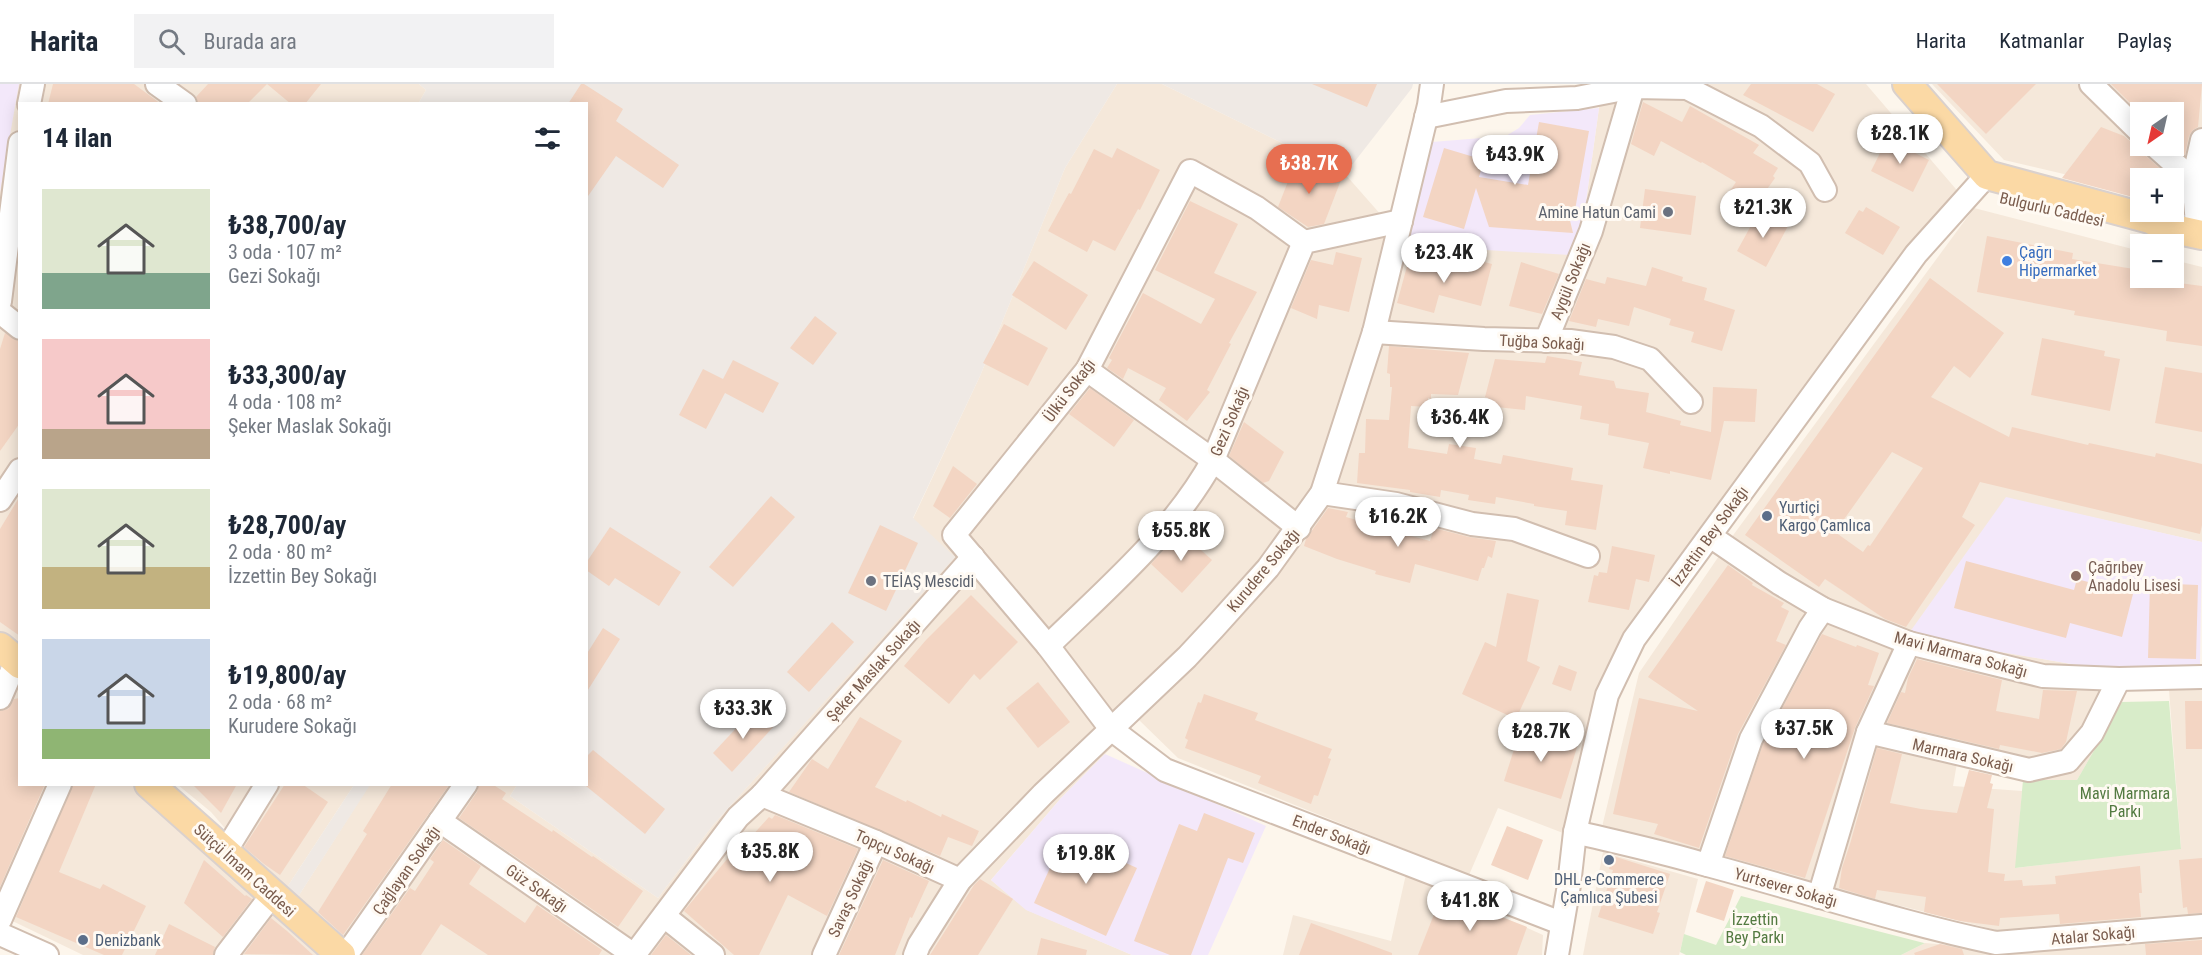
<!DOCTYPE html>
<html lang="tr">
<meta charset="utf-8">
<style>
:root{--surface:#fff;--page:#f2f2f3;--text:#1f2937;--muted:#747a83;--line:#e0e1e3;--accent:#e76f51}
body{margin:0;font-family:"Roboto Condensed",sans-serif;background:var(--page);color:var(--text);height:100vh;display:flex;flex-direction:column;font-size:22px;white-space:nowrap}
*{box-sizing:border-box;margin:0}
p{font-size:20px;color:var(--muted)}
.icon{flex:none;width:33px;height:33px;fill:none;stroke:currentColor;stroke-width:2;stroke-linecap:round;stroke-linejoin:round}
.map{position:relative;flex:1;overflow:hidden}
.details{position:absolute;left:18px;top:18px;width:570px;height:684px;display:flex;flex-direction:column;background:var(--surface);border-radius:0px;box-shadow:0 3px 15px #0003}
.details>*{flex:none}
.needle{width:39px;rotate:214deg}
.buttons{position:absolute;left:2130px;top:18px;display:grid;gap:12px}
.buttons a{display:grid;place-items:center;width:54px;height:54px;border-radius:0px;background:var(--surface);box-shadow:0 3px 15px #0003;font-size:30px}
.price{position:absolute;translate:-50% -51px;padding:0 14px;border-radius:21px;background:#fff;color:#222;font-size:20px;line-height:39px;filter:drop-shadow(0 2px 3px #0008)}
.price::after{content:'';position:absolute;left:50%;top:36px;width:18px;height:14px;margin-left:-9px;background:inherit;clip-path:polygon(0 0,100% 0,50% 100%)}
.price.current{background:var(--accent);color:#fff}
ul{padding:0;list-style:none}
li{display:flex;align-items:center;gap:18px;height:150px;padding:0 24px}
li span{display:grid;place-items:center;flex:none;width:168px;height:120px;border-radius:0px;color:#555}
li>.icon{margin-inline-start:auto}
span .icon{width:72px;height:72px;fill:#fffc;stroke-width:1}
li b{font-size:26px}
h2{display:flex;justify-content:space-between;align-items:center;height:72px;padding:0 24px;font-size:26px}
header{display:flex;align-items:center;gap:36px;box-sizing:border-box;height:84px;padding:0 30px;background:var(--surface);border-bottom:2px solid var(--line)}
header strong{font-size:28px}
nav{display:flex;gap:33px;margin-inline-start:auto;font-size:21px}
.search{width:420px;height:54px;background:var(--page);display:flex;align-items:center;gap:15px;box-sizing:border-box;padding:0 21px;border-radius:0px;color:var(--muted);font-size:22px}
.map>svg:first-child{display:block}
.residential{fill:#f5e8da;fill-rule:evenodd}
.industrial{fill:#efe9e4}
.education{fill:#f3e8fa}
.green{fill:#d8ecc9}
.building{fill:#f3d5c3;fill-rule:evenodd}
.lines{fill:none;stroke-linecap:round;stroke-linejoin:round}
.minor-casing{stroke:#d1beb0;stroke-width:26}
.major-casing{stroke:#dad1cd;stroke-width:32}
.minor{stroke:#fff;stroke-width:22}
.major{stroke:#fbd9a5;stroke-width:28}
.worship-dot{fill:#6b7280;stroke:#fffaf3;stroke-width:2}
.shop-dot{fill:#3f7fe0;stroke:#fffaf3;stroke-width:2}
.service-dot{fill:#5c6f8a;stroke:#fffaf3;stroke-width:2}
.education-dot{fill:#8d6e63;stroke:#fffaf3;stroke-width:2}
.labels{text-anchor:middle;stroke-width:6;stroke-linejoin:round;paint-order:stroke}
.street-label{font-size:16px;fill:#7a5c4d;stroke:#fffaf3}
.worship-label{font-size:16px;fill:#5b616d;stroke:#fffaf3;text-anchor:end}
.shop-label{font-size:16px;fill:#366cbe;stroke:#fffaf3;text-anchor:start}
.service-label{font-size:16px;fill:#4e5e75;stroke:#fffaf3;text-anchor:start}
.education-label{font-size:16px;fill:#785e54;stroke:#fffaf3;text-anchor:start}
.park-label{font-size:16px;fill:#537a41;stroke:#fffaf3}
</style>
<header>
<strong>Harita</strong>
<div class="search"><svg class="icon" aria-label="search" viewBox="0 0 24 24"><circle cx="10" cy="10" r="6"/><path d="M15 15l6 6"/></svg>Burada ara</div>
<nav><a>Harita</a><a>Katmanlar</a><a>Paylaş</a></nav>
</header>
<div class="map">
<svg width="2202" height="871" viewBox="0 0 2202 871">
<rect width="100%" height="100%" fill="#fdf6ec"/>
<g class="residential">
<path d="M0,0H419L426,6L418,20H20L19,565L0,549Z"/>
<path d="M1117,0H1162L1345,90L1404,157L1585,125L1599,24L1606,0H1866L1961,111L1865,217L1621,557L1590,630L1563,749L1498,724L1469,791L1178,674L1139,636L1061,714L991,796L1027,826L1132,871H360L294,819L370,700L517,701L510,712L658,814L713,741L954,473L913,435L980,292L1065,84Z"/>
<path d="M1932,0H2202V128L2174,119V94H2140V108L2004,76ZM2140,28H2174V62H2140Z"/>
<path d="M1974,124L2140,167V194H2174V176L2202,183V458L2006,414L1908,552L2124,589L2122,618L2077,696H2023L1957,679L1953,702L2022,707L2016,784L2181,764L2169,606L2202,605V871H1901L1925,859L1995,865L1996,846L1850,809L1602,743L1639,589L1734,450Z"/>
<path d="M0,584L19,601L20,700L133,701L326,871H83L0,831Z"/>
<path d="M178,701H354L282,811L211,728Z"/>
<path d="M1603,768L1698,795L1679,871H1583Z"/>
<path d="M1406,790L1543,851L1542,871H1283L1293,831L1391,857Z"/>
</g>
<g class="industrial">
<path d="M419,0H1117L1065,84L980,292L913,434L955,473L713,741L658,814L510,712L517,701L586,700V20H418L426,6Z"/>
<path d="M1162,0H1413L1412,4L1345,90Z"/>
<path d="M354,701H370L294,819L282,811Z"/>
</g>
<g class="education">
<path d="M0,0H19L0,108Z"/>
<path d="M1599,24L1585,125L1570,171L1486,166L1403,157L1427,63L1432,58L1506,52L1519,44L1530,31Z"/>
<path d="M2006,413L2202,458L2200,580L2124,589L1907,552Z"/>
<path d="M1105,670L1266,742L1208,871H1132L1026,826L991,796L1061,714Z"/>
</g>
<g class="green">
<path d="M2169,617L2181,765L2015,784L2023,696H2077L2122,618Z"/>
<path d="M1741,812L1924,859H1925L1901,871H1686L1680,868L1684,850L1716,861Z"/>
</g>
<g class="building">
<path d="M53,0H134L161,20H48Z"/>
<path d="M208,0H321L305,20H291L267,0L247,20H198L196,13Z"/>
<path d="M581,0H584L623,25L616,37L679,81L663,104L616,72L586,115V20H568Z"/>
<path d="M1312,0H1377L1367,23Z"/>
<path d="M1751,0H1817L1835,10L1813,48L1743,11Z"/>
<path d="M1937,0H2036L1986,50Z"/>
<path d="M2111,0H2202L2198,43L2193,46L2189,52L2185,71L2174,60V28H2139Z"/>
<path d="M1643,18L1682,38L1690,22L1759,61L1753,69L1778,84L1773,92L1775,94L1753,125L1728,110L1736,98L1702,78L1701,79L1661,57L1654,72L1631,60Z"/>
<path d="M1539,38L1589,47L1575,126L1568,128L1573,149L1489,143L1476,104L1464,145L1423,133L1444,64L1484,76L1479,93L1528,101Z"/>
<path d="M2101,43L2124,52L2131,58L2142,62L2146,72L2171,94H2140V115L2062,94Z"/>
<path d="M1887,55L1929,76L1913,108L1871,87Z"/>
<path d="M1117,64L1160,86L1140,126L1138,125L1115,167L1093,156L1087,168L1048,147L1069,109L1071,110L1094,65L1112,74Z"/>
<path d="M1296,77L1341,96L1324,140L1308,143L1278,123Z"/>
<path d="M1645,105L1696,112L1691,151L1640,144Z"/>
<path d="M1190,117L1238,140L1214,189L1257,208L1229,259L1231,260L1207,306L1210,308L1187,337L1159,316L1166,304L1128,284L1123,295L1107,284L1112,276L1109,274L1143,209L1201,240L1215,215L1155,186Z"/>
<path d="M1866,123L1900,143L1883,171L1845,149L1859,126L1863,128Z"/>
<path d="M1759,127L1788,142L1766,183L1737,167Z"/>
<path d="M1987,152L2073,169L2072,175L2140,186V194H2165L2164,197L2202,202V262L2166,257L2167,247L2074,231L2075,227L1977,208Z"/>
<path d="M1336,168L1362,174L1349,228L1319,221L1317,235L1291,224L1311,176L1333,181Z"/>
<path d="M1461,172L1492,180L1481,222L1439,211L1434,229L1397,219L1409,175L1457,188Z"/>
<path d="M1034,177L1088,211L1066,246L1012,211Z"/>
<path d="M1521,178L1559,190L1542,230L1509,222Z"/>
<path d="M1652,183L1683,193L1682,197L1707,204L1704,216L1735,226L1722,267L1691,258L1694,248L1669,241L1671,235L1634,223L1629,242L1598,235L1596,243L1569,237L1586,195L1605,200L1607,193L1646,202Z"/>
<path d="M1930,194L2004,249L1970,294L1954,282L1931,313L2009,353L2012,343L2088,361L2089,359L2155,373L2156,369L2202,380V441L2200,450L1980,398L1962,433L1975,441L1906,543L1885,535L1825,495L1819,503L1745,451ZM1892,368L1923,384L1870,462L1868,461L1863,468L1835,448Z"/>
<path d="M815,232L837,249L813,281L790,264Z"/>
<path d="M1004,240L1048,264L1028,302L983,279Z"/>
<path d="M5,249L20,258V339L0,367V265Z"/>
<path d="M2042,254L2105,267L2104,272L2120,275L2110,327L2031,311Z"/>
<path d="M1389,262L1469,269L1458,311L1431,310V315L1428,314V323L1411,322L1408,364L1447,370L1449,360L1476,364L1474,375L1501,380L1503,371L1573,384L1571,396L1603,401L1596,446L1565,441L1567,427L1534,422V420L1496,413L1495,420L1468,416L1469,411L1441,406L1440,413L1410,408V406L1357,399L1359,369H1365L1366,335L1389,336L1392,303H1390V290L1387,289Z"/>
<path d="M1547,272L1582,278L1579,291L1614,297L1616,304L1649,309L1646,328L1681,337L1680,341L1711,348L1713,303L1757,305L1755,338L1724,337L1711,396L1670,387V390L1643,384L1649,359L1608,351L1609,340L1580,335L1582,322L1526,312L1525,326L1487,322L1488,314L1485,313L1495,275L1545,279Z"/>
<path d="M733,276L779,299L763,329L725,309L706,345L679,331L703,285L723,295Z"/>
<path d="M2165,283L2202,289V348L2155,339Z"/>
<path d="M1090,304L1134,336L1114,363L1069,330Z"/>
<path d="M1244,338L1284,368L1269,397L1263,399L1229,372Z"/>
<path d="M953,382L977,400L950,434L933,422Z"/>
<path d="M20,412V552L0,538V445Z"/>
<path d="M771,412L795,433L733,503L709,483Z"/>
<path d="M1328,424L1348,428L1346,433L1378,442L1377,443L1430,457L1434,444L1469,453L1496,457L1492,474L1488,472L1484,484H1482L1478,497L1415,480L1410,499L1375,490L1376,487L1337,475L1304,462L1306,455Z"/>
<path d="M880,441L918,459L886,527L848,509Z"/>
<path d="M610,443L681,488L659,522L615,494L609,502L586,486V479Z"/>
<path d="M1180,447L1212,476L1182,509L1151,480Z"/>
<path d="M1612,462L1655,471L1649,498L1636,495L1629,526L1588,518L1594,491L1598,492L1599,488L1607,489Z"/>
<path d="M1966,477L2074,506L2077,495L2133,510L2122,553L2070,539L2066,554L1954,524Z"/>
<path d="M1728,481L1753,499L1752,501L1784,519L1781,523L1789,527L1776,557L1786,561L1738,650L1699,764L1654,750L1658,740L1613,730L1639,614L1698,627L1648,593Z"/>
<path d="M2150,499L2198,501L2196,575L2148,574Z"/>
<path d="M1507,509L1539,516L1527,577L1540,583L1516,635L1462,610L1485,558L1496,563Z"/>
<path d="M971,511L1018,558L980,596L974,590L949,620L904,582L926,556Z"/>
<path d="M832,538L854,558L809,608L787,588Z"/>
<path d="M603,544L620,555L586,609V571Z"/>
<path d="M1822,550L1856,563L1857,561L1879,569L1868,601L1874,602L1855,644L1805,794L1725,772L1763,660Z"/>
<path d="M1917,575L2002,596L1996,627L2039,635L2043,606L2077,607L2066,658L2061,665L2042,669L2000,661L1999,665L1887,639L1901,608L1905,609L1908,594Z"/>
<path d="M1559,581L1577,588L1571,607L1552,600Z"/>
<path d="M1038,598L1070,638L1038,664L1006,624Z"/>
<path d="M1204,610L1258,629L1255,636L1332,665L1328,674L1331,675L1318,712L1314,711L1311,720L1258,699L1261,692L1185,664L1188,656L1185,654L1198,618L1201,619Z"/>
<path d="M20,614V700H45L0,803V627L8,625L14,615Z"/>
<path d="M2185,617H2202V665H2186Z"/>
<path d="M755,624L774,642L732,688L713,669Z"/>
<path d="M860,633L902,657L875,703L906,718L907,716L941,733L942,730L979,747L972,762L948,753L940,772L789,708L812,675L828,685Z"/>
<path d="M1521,643L1578,660L1561,715L1504,697Z"/>
<path d="M1877,664L1902,670L1890,719L1921,725L1957,729L1969,686L1992,691L1990,699L1993,700L1987,724L1994,725L1988,788L2005,790L2004,797L2022,796L2023,802L2056,800L2055,792L2140,782L2142,809H2139L2141,833L2060,840L2059,830L2000,834L1999,842L1960,837L1924,828L1926,813L1877,806L1875,815L1839,804L1842,784L1850,760Z"/>
<path d="M593,666L665,725L645,750L586,702V673Z"/>
<path d="M73,700H96L59,788L100,805L103,800L146,822L122,871H104L16,833Z"/>
<path d="M192,700H237L221,729Z"/>
<path d="M285,700H302L328,718L280,791L264,780L244,763Z"/>
<path d="M392,700L449,701L343,851L318,828L367,750L363,747Z"/>
<path d="M479,700H492L506,709L502,715L552,748L553,746L592,773L593,772L643,807L618,843L459,734L477,708Z"/>
<path d="M1204,729L1255,749L1243,779L1228,774L1191,871H1170L1134,857L1179,740L1197,747Z"/>
<path d="M775,731L858,765L827,832L788,811L759,871H734L684,827L728,774L731,775L769,733L772,735Z"/>
<path d="M1507,742L1543,756L1528,796L1491,781Z"/>
<path d="M1065,751L1137,784L1106,852L1034,819Z"/>
<path d="M443,756L481,782L469,800L525,839L537,821L602,866L599,871H488L441,840L421,871H362L410,804L415,807L434,778L430,775Z"/>
<path d="M1613,772L1670,790L1657,828L1660,829L1653,850L1598,833L1613,786L1609,785Z"/>
<path d="M2202,774V829L2188,830L2187,823L2183,824L2179,776Z"/>
<path d="M204,776L245,812L246,811L252,815L223,853L184,819Z"/>
<path d="M883,776L929,797L912,834L910,833L895,871H839Z"/>
<path d="M980,795L1013,815L978,871H930L974,801Z"/>
<path d="M1706,797L1734,806L1724,837L1696,828Z"/>
<path d="M1442,810L1527,843L1517,871H1418Z"/>
<path d="M271,834L287,847L313,871L244,870Z"/>
<path d="M1311,839L1392,869V871H1299Z"/>
<path d="M169,840L215,863L213,871H155Z"/>
<path d="M666,851L691,871H651Z"/>
<path d="M1041,854L1087,866L1086,871H1037Z"/>
<path d="M2202,856V871H2146L2145,860Z"/>
<path d="M1940,860L1962,865L1964,871H1915L1914,869Z"/>
</g>
<g class="lines">
<defs>
<g id="minor">
<path d="M157,0L185,20"/>
<path d="M2091,0L2140,48"/>
<path d="M29,20L33,0"/>
<path d="M1426,33L1506,17L1577,14L1634,3L1687,4L1761,42L1810,79L1825,106"/>
<path d="M2155,62L2193,96"/>
<path d="M2198,150L2193,96L2202,56"/>
<path d="M1304,158L1257,124L1190,87L1087,286L954,451L1048,562L1111,645L1165,686L1561,839"/>
<path d="M0,217L20,59"/>
<path d="M0,228L20,244"/>
<path d="M1374,248L1484,255L1570,257L1614,263L1650,275L1691,318"/>
<path d="M1546,257L1591,147L1634,0"/>
<path d="M1087,286L1213,376L1299,444"/>
<path d="M1322,409L1396,420L1472,440L1514,445L1588,472"/>
<path d="M0,416L20,386"/>
<path d="M1710,452L1779,499L1823,525L1909,559L2043,592L2119,595L2202,593"/>
<path d="M1048,562C1106,505 1173,449 1213,376L1304,158L1401,137"/>
<path d="M0,614L16,577"/>
<path d="M1868,648L2029,686L2068,677L2092,649L2119,595"/>
<path d="M762,711L876,758L960,796"/>
<path d="M440,737L634,871"/>
<path d="M1575,748C1617,758 1659,767 1700,779C1799,805 1896,838 1996,859L2202,842"/>
<path d="M225,768L267,700"/>
<path d="M1708,781L1751,655L1810,544L1823,525"/>
<path d="M1819,813L1868,648L1909,559"/>
<path d="M664,832L713,871"/>
<path d="M0,836L60,700"/>
<path d="M0,850L47,871"/>
<path d="M226,871L272,811"/>
<path d="M346,871L466,700"/>
<path d="M634,871L738,733L762,711L973,473"/>
<path d="M824,871L876,758"/>
<path d="M915,871L919,861L960,796L1043,710L1187,573L1214,544L1268,484L1322,409L1374,248L1429,21L1432,0"/>
<path d="M1557,871L1569,801L1575,748L1607,611L1634,555L1916,170L1987,91"/>
</g>
<g id="major">
<path d="M1907,0L1987,91L2150,135L2165,143L2202,151"/>
<path d="M0,563L20,580"/>
<path d="M149,700L341,871"/>
</g>
</defs>
<use href="#minor" class="minor-casing"/>
<use href="#major" class="major-casing"/>
<use href="#minor" class="minor"/>
<use href="#major" class="major"/>
</g>
<g class="worship-dot">
<circle cx="1668" cy="128" r="6"/>
<circle cx="871" cy="497" r="6"/>
</g>
<circle class="shop-dot" cx="2007" cy="177" r="6"/>
<g class="service-dot">
<circle cx="1767" cy="432" r="6"/>
<circle cx="1609" cy="776" r="6"/>
<circle cx="83" cy="856" r="6"/>
</g>
<circle class="education-dot" cx="2076" cy="492" r="6"/>
<g class="labels">
<g class="street-label">
<text transform="translate(2052 125) rotate(13)" y="6">Bulgurlu Caddesi</text>
<text transform="translate(1570 197) rotate(-68)" y="6">Aygül Sokağı</text>
<text transform="translate(1542 258) rotate(3)" y="6">Tuğba Sokağı</text>
<text transform="translate(1069 306) rotate(-53)" y="6">Ülkü Sokağı</text>
<text transform="translate(1229 337) rotate(-67)" y="6">Gezi Sokağı</text>
<text transform="translate(1709 452) rotate(-54)" y="6">İzzettin Bey Sokağı</text>
<text transform="translate(1263 486) rotate(-50)" y="6">Kurudere Sokağı</text>
<text transform="translate(1961 570) rotate(15)" y="6">Mavi Marmara Sokağı</text>
<text transform="translate(873 586) rotate(-48)" y="6">Şeker Maslak Sokağı</text>
<text transform="translate(1963 671) rotate(13)" y="6">Marmara Sokağı</text>
<text transform="translate(1332 750) rotate(21)" y="6">Ender Sokağı</text>
<text transform="translate(895 767) rotate(24)" y="6">Topçu Sokağı</text>
<text transform="translate(245 786) rotate(42)" y="6">Sütçü İmam Caddesi</text>
<text transform="translate(406 786) rotate(-55)" y="6">Çağlayan Sokağı</text>
<text transform="translate(1786 803) rotate(16)" y="6">Yurtsever Sokağı</text>
<text transform="translate(537 804) rotate(35)" y="6">Güz Sokağı</text>
<text transform="translate(850 814) rotate(-65)" y="6">Savaş Sokağı</text>
<text transform="translate(2093 851) rotate(-5)" y="6">Atalar Sokağı</text>
</g>
<g class="worship-label">
<text x="1656" y="134">Amine Hatun Cami</text>
<text x="883" y="503" text-anchor="start">TEİAŞ Mescidi</text>
</g>
<g class="shop-label">
<text x="2019" y="174">Çağrı<tspan x="2019" dy="18">Hipermarket</tspan></text>
</g>
<g class="service-label">
<text x="1779" y="429">Yurtiçi<tspan x="1779" dy="18">Kargo Çamlıca</tspan></text>
<text x="1609" y="801" text-anchor="middle">DHL e-Commerce<tspan x="1609" dy="18">Çamlıca Şubesi</tspan></text>
<text x="95" y="862">Denizbank</text>
</g>
<g class="education-label">
<text x="2088" y="489">Çağrıbey<tspan x="2088" dy="18">Anadolu Lisesi</tspan></text>
</g>
<g class="park-label">
<text x="2125" y="715">Mavi Marmara<tspan x="2125" dy="18">Parkı</tspan></text>
<text x="1755" y="841">İzzettin<tspan x="1755" dy="18">Bey Parkı</tspan></text>
</g>
</g>
</svg>
<div class="buttons">
<a><svg class="needle" viewBox="-14 -14 28 28"><path d="M0-13l5 13h-10z" fill="#e53935"/><path d="M0 13l5-13h-10z" fill="#747a83"/></svg></a>
<a>+</a>
<a>−</a>
</div>
<b class="price" style="left:1900px;top:81px">₺28.1K</b>
<b class="price" style="left:1515px;top:102px">₺43.9K</b>
<b class="price current" style="left:1309px;top:111px">₺38.7K</b>
<b class="price" style="left:1763px;top:155px">₺21.3K</b>
<b class="price" style="left:1444px;top:200px">₺23.4K</b>
<b class="price" style="left:1460px;top:365px">₺36.4K</b>
<b class="price" style="left:1398px;top:464px">₺16.2K</b>
<b class="price" style="left:1181px;top:478px">₺55.8K</b>
<b class="price" style="left:743px;top:656px">₺33.3K</b>
<b class="price" style="left:1804px;top:676px">₺37.5K</b>
<b class="price" style="left:1541px;top:679px">₺28.7K</b>
<b class="price" style="left:770px;top:799px">₺35.8K</b>
<b class="price" style="left:1086px;top:801px">₺19.8K</b>
<b class="price" style="left:1470px;top:848px">₺41.8K</b>
<section class="details">
<h2>14 ilan<svg class="icon" aria-label="filters" viewBox="0 0 24 24"><path d="M4 7h16M4 17h16"/><circle cx="9" cy="7" r="2"/><circle cx="15" cy="17" r="2"/></svg></h2>
<ul>
<li><span style="background:linear-gradient(#dfe7d0 70%,#7fa58c 0)"><svg class="icon" aria-label="home" viewBox="0 0 24 24"><path d="M3 11l9-7 9 7M6 9v11h12V9"/></svg></span><div><b>₺38,700/ay</b><p>3 oda · 107 m²</p><p>Gezi Sokağı</p></div></li>
<li><span style="background:linear-gradient(#f6c9c9 75%,#b9a48a 0)"><svg class="icon" aria-label="home" viewBox="0 0 24 24"><path d="M3 11l9-7 9 7M6 9v11h12V9"/></svg></span><div><b>₺33,300/ay</b><p>4 oda · 108 m²</p><p>Şeker Maslak Sokağı</p></div></li>
<li><span style="background:linear-gradient(#dfe7d0 65%,#c2b280 0)"><svg class="icon" aria-label="home" viewBox="0 0 24 24"><path d="M3 11l9-7 9 7M6 9v11h12V9"/></svg></span><div><b>₺28,700/ay</b><p>2 oda · 80 m²</p><p>İzzettin Bey Sokağı</p></div></li>
<li><span style="background:linear-gradient(#c9d6e8 75%,#8fb573 0)"><svg class="icon" aria-label="home" viewBox="0 0 24 24"><path d="M3 11l9-7 9 7M6 9v11h12V9"/></svg></span><div><b>₺19,800/ay</b><p>2 oda · 68 m²</p><p>Kurudere Sokağı</p></div></li>
</ul>
</section>
</div>
